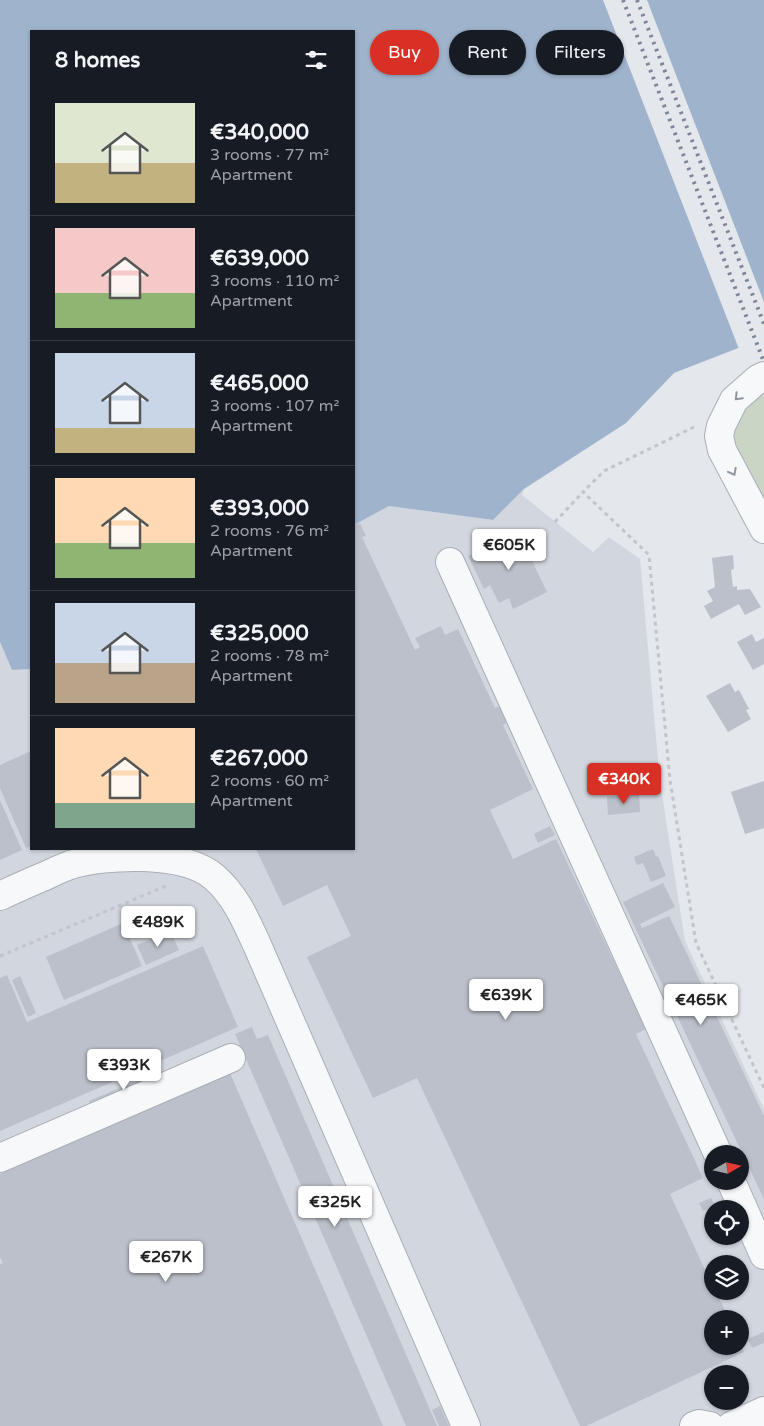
<!DOCTYPE html>
<meta charset="utf-8">
<style>
:root{--surface:#171b24;--page:#242831;--text:#f1f3f6;--muted:#9ea1a6;--line:#363941;--accent:#d93025}
body{margin:0;font-family:"Varela Round",sans-serif;background:var(--page);color:var(--text);height:100vh;display:flex;flex-direction:column;font-size:19px;white-space:nowrap}
*{box-sizing:border-box;margin:0}
p{font-size:16px;color:var(--muted)}
.icon{flex:none;width:28px;height:28px;fill:none;stroke:currentColor;stroke-width:2;stroke-linecap:round;stroke-linejoin:round}
.map{position:relative;flex:1;overflow:hidden}
.panel{position:absolute;left:30px;top:30px;width:325px;height:820px;display:flex;flex-direction:column;background:var(--surface);border-radius:0px;box-shadow:0 1px 4px #0004}
.panel>*{flex:none}
.top-card{position:absolute;left:370px;top:30px;width:319px;height:45px;display:flex;gap:10px}
.needle{width:32px;rotate:81deg}
.tools{position:absolute;left:704px;top:1145px;display:grid;gap:10px}
.tools a{display:grid;place-items:center;width:45px;height:45px;border-radius:50%;background:var(--surface);box-shadow:0 1px 4px #0004;font-size:25px}
.price{position:absolute;translate:-50% -42px;padding:0 11px;border-radius:5px;background:#fff;color:#222;font-size:16px;line-height:32px;filter:drop-shadow(0 1px 2px #0008)}
.price::after{content:'';position:absolute;left:50%;top:30px;width:15px;height:11px;margin-left:-8px;background:inherit;clip-path:polygon(0 0,100% 0,50% 100%)}
.price.current{background:var(--accent);color:#fff}
ul{padding:0;list-style:none}
li{display:flex;align-items:center;gap:15px;height:125px;padding:0 25px}
li+li{border-top:1px solid var(--line)}
li span{display:grid;place-items:center;flex:none;width:140px;height:100px;border-radius:0px;color:#555}
li>.icon{margin-inline-start:auto}
span .icon{width:60px;height:60px;fill:#fffc;stroke-width:1}
li b{font-size:21px}
h2{display:flex;justify-content:space-between;align-items:center;height:60px;padding:0 25px;font-size:21px}
.tag{padding:0 18px;border-radius:22px;background:var(--surface);box-shadow:0 1px 4px #0004;font-size:18px;line-height:45px}
.tag.current{background:var(--accent);color:#fff}
.map>svg:first-child{display:block}
.built{fill:#d2d6de;fill-rule:evenodd}
.green{fill:#c9d6c5}
.water{fill:#9fb4cc}
.pier{fill:#e4e7ec}
.building{fill:#bbc0ca}
.lines{fill:none;stroke-linecap:round;stroke-linejoin:round}
.minor-casing{stroke:#a9aeb7;stroke-width:30}
.path{stroke:#c2c5cb;stroke-width:3;stroke-dasharray:4 4;stroke-linecap:butt}
.minor{stroke:#f7f8fa;stroke-width:28}
.rail{stroke:#7d8696;stroke-width:4;stroke-dasharray:2.5 5;stroke-linecap:butt}
.oneway{stroke:#9196a0}
</style>
<div class="map">
<svg width="764" height="1426" viewBox="0 0 764 1426">
<rect width="100%" height="100%" fill="#e4e7ec"/>
<path class="built" d="M524,489L522,495L593,552L609,537L640,559L660,782L685,941L764,1109V1426H0V642L12,670L31,669V849H354V525L389,506L493,520ZM712,1154H740V1181H712ZM712,1209H740V1236H712ZM712,1264H740V1291H712ZM712,1319H740V1346H712ZM712,1374H740V1401H712Z"/>
<path class="green" d="M762,391L764,398V504L735,452L733,432L745,402Z"/>
<path class="water" d="M0,0H764V338L674,373L626,423L524,489L493,520L389,506L354,525V31H31V669L12,670L0,642Z"/>
<path class="pier" d="M603,0H647L764,302V340L739,349Z"/>
<g class="building">
<path d="M360,523L366,536L362,537L415,650L420,647L415,638L441,626L445,635L458,629L495,708L501,706L508,722L503,725L533,789L490,810L513,859L556,839L646,1029L636,1034L703,1178L670,1194L712,1285V1291H716L729,1319H712V1346H740V1343L744,1352L586,1426H580L417,1078L373,1098L307,957L351,936L327,885L283,906L256,849H354V525Z"/>
<path d="M518,532L547,592L513,609L509,598L499,603L490,585L484,589L468,556Z"/>
<path d="M733,555L734,569L731,570L733,587L737,586V590L750,589L761,607L745,615L739,604L711,619L704,606L713,601L707,591L715,587L712,558Z"/>
<path d="M752,634L756,642L764,638V664L753,670L737,642Z"/>
<path d="M730,683L735,692L739,690L749,709L746,710L751,719L728,732L706,696Z"/>
<path d="M31,751V846L26,848L0,788V765Z"/>
<path d="M764,781V828L745,834L731,792Z"/>
<path d="M639,794L640,812L608,815L607,797Z"/>
<path d="M0,800L22,850L0,860Z"/>
<path d="M550,826L555,835L538,843L534,834Z"/>
<path d="M653,849L656,857L658,856L666,876L651,882L643,863L637,865L634,857Z"/>
<path d="M663,883L675,907L640,924L642,928L669,916L764,1116V1199L623,902Z"/>
<path d="M123,923L142,966L64,1000L46,957Z"/>
<path d="M170,931L179,950L146,965L137,945Z"/>
<path d="M203,946L238,1027L0,1131V978L7,975L27,1022Z"/>
<path d="M20,976L36,1013L28,1017L12,980Z"/>
<path d="M252,1027L257,1039L268,1035L437,1426H406L235,1034Z"/>
<path d="M155,1073L158,1081L93,1109L89,1101Z"/>
<path d="M230,1073L383,1426H0V1264L3,1263L0,1257V1174Z"/>
<path d="M711,1198L715,1206L703,1211L699,1203Z"/>
<path d="M712,1215V1225L710,1226L706,1218Z"/>
<path d="M764,1332V1343L752,1348L748,1339Z"/>
<path d="M440,1406L449,1426H439L432,1410Z"/>
</g>
<g class="lines">
<defs>
<g id="minor">
<path d="M764,376L758,379L734,400L721,426L719,436L722,450L764,529"/>
<path d="M450,562L718,1154"/>
<path d="M0,896C15,889 30,882 45,876C53,872 62,868 70,865C106,854 184,851 214,877C236,896 246,921 258,947L466,1426"/>
<path d="M0,1158L231,1058"/>
<path d="M731,1181L764,1255"/>
<path d="M694,1426L699,1424L710,1426"/>
<path d="M731,1426L764,1411"/>
</g>
</defs>
<use href="#minor" class="minor-casing"/>
<g class="path">
<path d="M694,427L604,471L583,492L649,555L670,780L696,943L764,1088"/>
<path d="M555,522L583,492"/>
<path d="M0,956L166,886"/>
</g>
<use href="#minor" class="minor"/>
<g class="rail">
<path d="M623,0L764,362"/>
<path d="M637,0L764,324"/>
</g>
</g>
<defs><path id="oneway-chevron" d="M-2-3.5L2.5 0L-2 3.5" fill="none" stroke-width="1.6" stroke-linecap="round" stroke-linejoin="round" transform="scale(1.25)"/></defs>
<g class="oneway">
<use href="#oneway-chevron" transform="translate(738 397) rotate(134)"/>
<use href="#oneway-chevron" transform="translate(733 472) rotate(62)"/>
</g>
</svg>
<div class="tools">
<a><svg class="needle" viewBox="-14 -14 28 28"><path d="M0-13l5 13h-10z" fill="#e53935"/><path d="M0 13l5-13h-10z" fill="#9ea1a6"/></svg></a>
<a><svg class="icon" aria-label="locate" viewBox="0 0 24 24"><circle cx="12" cy="12" r="6"/><path d="M12 2v4M12 18v4M2 12h4M18 12h4"/></svg></a>
<a><svg class="icon" aria-label="layers" viewBox="0 0 24 24"><path d="M12 4l9 5-9 5-9-5zM3 14l9 5 9-5"/></svg></a>
<a>+</a>
<a>−</a>
</div>
<b class="price" style="left:509px;top:571px">€605K</b>
<b class="price current" style="left:624px;top:805px">€340K</b>
<b class="price" style="left:158px;top:948px">€489K</b>
<b class="price" style="left:506px;top:1021px">€639K</b>
<b class="price" style="left:701px;top:1026px">€465K</b>
<b class="price" style="left:124px;top:1091px">€393K</b>
<b class="price" style="left:335px;top:1228px">€325K</b>
<b class="price" style="left:166px;top:1283px">€267K</b>
<div class="top-card">
<a class="tag current">Buy</a>
<a class="tag">Rent</a>
<a class="tag">Filters</a>
</div>
<section class="panel">
<h2>8 homes<svg class="icon" aria-label="filters" viewBox="0 0 24 24"><path d="M4 7h16M4 17h16"/><circle cx="9" cy="7" r="2"/><circle cx="15" cy="17" r="2"/></svg></h2>
<ul>
<li><span style="background:linear-gradient(#dfe7d0 60%,#c2b280 0)"><svg class="icon" aria-label="home" viewBox="0 0 24 24"><path d="M3 11l9-7 9 7M6 9v11h12V9"/></svg></span><div><b>€340,000</b><p>3 rooms · 77 m²</p><p>Apartment</p></div></li>
<li><span style="background:linear-gradient(#f6c9c9 65%,#8fb573 0)"><svg class="icon" aria-label="home" viewBox="0 0 24 24"><path d="M3 11l9-7 9 7M6 9v11h12V9"/></svg></span><div><b>€639,000</b><p>3 rooms · 110 m²</p><p>Apartment</p></div></li>
<li><span style="background:linear-gradient(#c9d6e8 75%,#c2b280 0)"><svg class="icon" aria-label="home" viewBox="0 0 24 24"><path d="M3 11l9-7 9 7M6 9v11h12V9"/></svg></span><div><b>€465,000</b><p>3 rooms · 107 m²</p><p>Apartment</p></div></li>
<li><span style="background:linear-gradient(#ffd9b3 65%,#8fb573 0)"><svg class="icon" aria-label="home" viewBox="0 0 24 24"><path d="M3 11l9-7 9 7M6 9v11h12V9"/></svg></span><div><b>€393,000</b><p>2 rooms · 76 m²</p><p>Apartment</p></div></li>
<li><span style="background:linear-gradient(#c9d6e8 60%,#b9a48a 0)"><svg class="icon" aria-label="home" viewBox="0 0 24 24"><path d="M3 11l9-7 9 7M6 9v11h12V9"/></svg></span><div><b>€325,000</b><p>2 rooms · 78 m²</p><p>Apartment</p></div></li>
<li><span style="background:linear-gradient(#ffd9b3 75%,#7fa58c 0)"><svg class="icon" aria-label="home" viewBox="0 0 24 24"><path d="M3 11l9-7 9 7M6 9v11h12V9"/></svg></span><div><b>€267,000</b><p>2 rooms · 60 m²</p><p>Apartment</p></div></li>
</ul>
</section>
</div>
